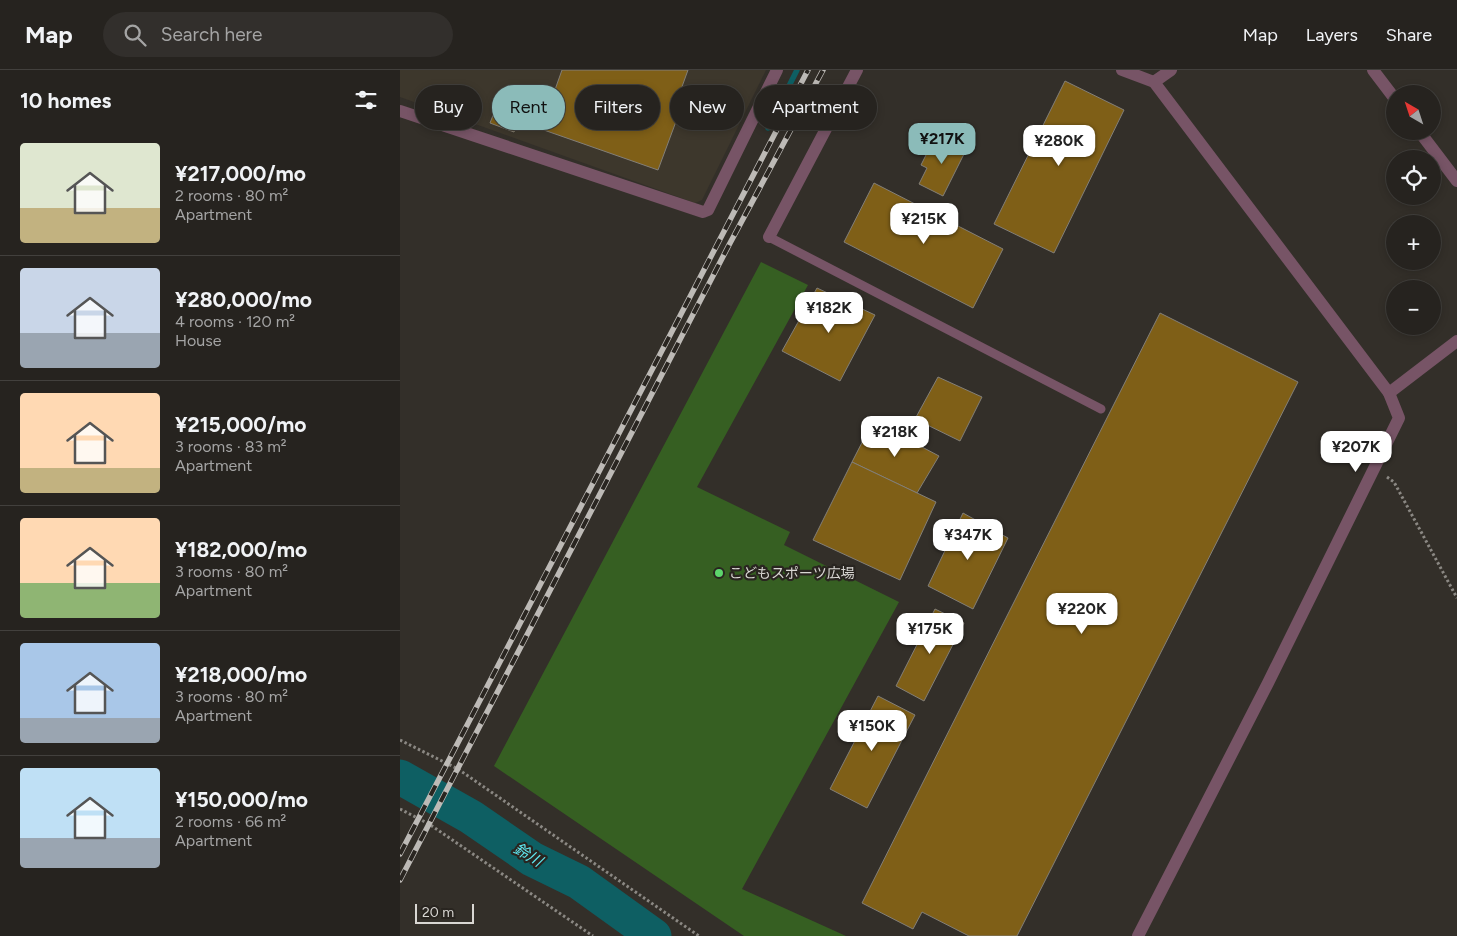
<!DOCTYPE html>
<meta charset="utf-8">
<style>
:root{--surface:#26231f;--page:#322f2c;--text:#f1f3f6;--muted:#a4a4a4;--line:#42403d;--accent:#8bbbb9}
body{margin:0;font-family:Figtree,"Noto Sans JP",sans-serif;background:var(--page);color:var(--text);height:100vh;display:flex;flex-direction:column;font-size:19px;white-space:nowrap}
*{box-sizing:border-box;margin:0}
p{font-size:16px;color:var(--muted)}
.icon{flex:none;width:28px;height:28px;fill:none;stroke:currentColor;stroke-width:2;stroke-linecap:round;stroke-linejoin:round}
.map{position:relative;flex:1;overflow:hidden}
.drawer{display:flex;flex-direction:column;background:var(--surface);width:400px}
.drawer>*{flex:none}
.banner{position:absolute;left:15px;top:15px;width:475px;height:45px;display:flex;gap:10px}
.needle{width:32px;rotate:321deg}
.fabs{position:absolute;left:986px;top:15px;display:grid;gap:10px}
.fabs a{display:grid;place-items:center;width:55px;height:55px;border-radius:50%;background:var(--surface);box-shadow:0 2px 8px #0003,0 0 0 1px var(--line);font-size:25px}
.scale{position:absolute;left:15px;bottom:12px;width:59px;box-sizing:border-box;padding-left:5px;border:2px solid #d9d7d3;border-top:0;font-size:14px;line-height:18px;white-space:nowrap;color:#d9d7d3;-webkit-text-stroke:4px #292520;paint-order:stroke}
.price{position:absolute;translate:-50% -42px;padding:0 11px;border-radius:10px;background:#fff;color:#222;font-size:16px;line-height:32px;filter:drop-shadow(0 1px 2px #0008)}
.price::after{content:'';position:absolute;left:50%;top:30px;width:15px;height:11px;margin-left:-8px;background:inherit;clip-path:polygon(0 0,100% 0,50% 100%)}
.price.current{background:var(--accent);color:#111}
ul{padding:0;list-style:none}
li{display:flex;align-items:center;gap:15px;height:125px;padding:0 20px}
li+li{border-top:1px solid var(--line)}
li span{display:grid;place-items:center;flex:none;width:140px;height:100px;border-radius:5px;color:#555}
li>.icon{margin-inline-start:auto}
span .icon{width:60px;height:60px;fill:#fffc;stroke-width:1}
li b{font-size:21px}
h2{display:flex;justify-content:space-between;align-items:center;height:60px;padding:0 20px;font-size:21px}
.tag{padding:0 18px;border-radius:22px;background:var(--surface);box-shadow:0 2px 8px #0003,0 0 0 1px var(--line);font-size:18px;line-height:45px}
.tag.current{background:var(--accent);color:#111}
header{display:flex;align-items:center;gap:30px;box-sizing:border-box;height:70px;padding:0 25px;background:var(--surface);border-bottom:1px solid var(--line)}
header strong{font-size:24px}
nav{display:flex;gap:28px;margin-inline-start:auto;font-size:18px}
.search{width:350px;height:45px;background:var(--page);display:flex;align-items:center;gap:12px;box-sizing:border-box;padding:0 18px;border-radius:28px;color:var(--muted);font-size:19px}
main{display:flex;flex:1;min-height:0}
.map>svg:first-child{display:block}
.built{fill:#3d372c}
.green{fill:#365f22}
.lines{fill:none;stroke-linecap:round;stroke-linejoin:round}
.stream{stroke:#0e5f63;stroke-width:5.5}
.river{stroke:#0e5f63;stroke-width:35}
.building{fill:#7f5f17;stroke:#837f78}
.path{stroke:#8b8883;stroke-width:3;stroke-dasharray:2.5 2.5;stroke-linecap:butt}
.lane{stroke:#775466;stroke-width:9}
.street{stroke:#775466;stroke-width:12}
.rail-casing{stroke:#bdbab6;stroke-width:5.5}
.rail{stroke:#292520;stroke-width:4;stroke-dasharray:11;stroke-linecap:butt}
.poi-dot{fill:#5dd56c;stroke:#292520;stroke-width:2}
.labels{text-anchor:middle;stroke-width:4.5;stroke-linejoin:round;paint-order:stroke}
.poi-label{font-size:14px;fill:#d9d7d3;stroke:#292520;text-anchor:start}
.water-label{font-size:15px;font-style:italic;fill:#60eaf3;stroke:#292520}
</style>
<header>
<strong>Map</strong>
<div class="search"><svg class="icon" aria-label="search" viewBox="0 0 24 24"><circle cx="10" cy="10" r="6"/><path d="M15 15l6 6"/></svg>Search here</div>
<nav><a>Map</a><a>Layers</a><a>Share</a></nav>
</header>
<main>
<section class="drawer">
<h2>10 homes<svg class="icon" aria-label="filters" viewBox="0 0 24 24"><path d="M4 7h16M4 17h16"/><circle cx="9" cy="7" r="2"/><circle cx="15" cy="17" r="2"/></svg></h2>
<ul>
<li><span style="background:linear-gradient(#dfe7d0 65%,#c2b280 0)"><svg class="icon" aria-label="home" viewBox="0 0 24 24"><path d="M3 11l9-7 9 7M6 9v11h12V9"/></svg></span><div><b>¥217,000/mo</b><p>2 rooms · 80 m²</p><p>Apartment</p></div></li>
<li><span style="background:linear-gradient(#c9d6e8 65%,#9aa5b1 0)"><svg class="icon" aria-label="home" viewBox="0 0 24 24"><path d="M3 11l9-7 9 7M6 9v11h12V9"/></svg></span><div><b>¥280,000/mo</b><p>4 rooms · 120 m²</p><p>House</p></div></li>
<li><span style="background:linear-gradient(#ffd9b3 75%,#c2b280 0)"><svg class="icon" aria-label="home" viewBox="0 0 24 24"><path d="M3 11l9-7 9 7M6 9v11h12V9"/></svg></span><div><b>¥215,000/mo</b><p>3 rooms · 83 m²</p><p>Apartment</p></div></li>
<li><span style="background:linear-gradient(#ffd9b3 65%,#8fb573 0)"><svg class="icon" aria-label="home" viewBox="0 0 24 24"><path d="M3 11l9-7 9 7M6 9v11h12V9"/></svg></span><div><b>¥182,000/mo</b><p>3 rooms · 80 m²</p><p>Apartment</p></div></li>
<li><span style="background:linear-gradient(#a9c7e8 75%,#9aa5b1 0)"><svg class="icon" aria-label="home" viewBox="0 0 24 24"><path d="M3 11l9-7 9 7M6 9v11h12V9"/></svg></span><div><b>¥218,000/mo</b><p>3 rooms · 80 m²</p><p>Apartment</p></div></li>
<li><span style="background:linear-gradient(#bfe0f5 70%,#9aa5b1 0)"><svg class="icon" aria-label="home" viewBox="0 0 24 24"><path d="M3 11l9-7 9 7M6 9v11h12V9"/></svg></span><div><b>¥150,000/mo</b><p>2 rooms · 66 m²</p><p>Apartment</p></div></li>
</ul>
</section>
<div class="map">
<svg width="1057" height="866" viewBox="0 0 1057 866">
<rect width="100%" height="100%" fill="#332f29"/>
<path class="built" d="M0,0H366L302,130L295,133L0,27Z"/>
<path class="green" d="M361,192L408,215L297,417L390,462L384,475L499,532L342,819L446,866H344L94,696Z"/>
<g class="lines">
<path class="stream" d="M368,58L397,0"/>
<path class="river" d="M0,707L71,747L132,789L179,812L254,866"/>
</g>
<g class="building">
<path d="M162,0H288L275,36L281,38L258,100L141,59Z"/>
<path d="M665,11L724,40L654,183L594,154Z"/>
<path d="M101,25L125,35L114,62L90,53Z"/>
<path d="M543,66L567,78L543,126L519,114L527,98L521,95L529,79L535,82Z"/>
<path d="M474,113L603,179L573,238L444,172Z"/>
<path d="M417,218L475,245L440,311L382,281Z"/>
<path d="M760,243L898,312L617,866H569L522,842L513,859L462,833Z"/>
<path d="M538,307L582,327L560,371L515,349Z"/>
<path d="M473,351L539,386L517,423L452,392Z"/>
<path d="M452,392L536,432L500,510L413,470Z"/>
<path d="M563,443L608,468L573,539L528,516Z"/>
<path d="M535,539L564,553L524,631L496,616Z"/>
<path d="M478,626L515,645L467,738L430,719Z"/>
</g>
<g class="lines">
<g class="path">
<path d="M987,407L994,412L1057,528"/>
<path d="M0,670L58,699L299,866"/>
<path d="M0,739L29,754L193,866"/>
</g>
<path class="lane" d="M369,167L701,339"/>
<g class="street">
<path d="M722,0L754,12"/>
<path d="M973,0L995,29"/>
<path d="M0,41L303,142L308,140L377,0"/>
<path d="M1019,61L1057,111"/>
<path d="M369,167L457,0"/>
<path d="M989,323L1057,271"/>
<path d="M738,866L868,613L999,348L989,323L754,12L771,0"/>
</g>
<defs>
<g id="rail">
<path d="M0,784L408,0"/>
<path d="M0,810L329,175L423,0"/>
</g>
</defs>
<use href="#rail" class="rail-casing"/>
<use href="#rail" class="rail"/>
</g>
<circle class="poi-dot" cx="319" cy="503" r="5"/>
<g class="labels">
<g class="poi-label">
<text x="329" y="508">こどもスポーツ広場</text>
</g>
<g class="water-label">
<text transform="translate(128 785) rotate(31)" y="5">鈴川</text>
</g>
</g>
</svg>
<div class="fabs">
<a><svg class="needle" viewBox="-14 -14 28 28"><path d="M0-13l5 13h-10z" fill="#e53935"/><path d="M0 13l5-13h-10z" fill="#a4a4a4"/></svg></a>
<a><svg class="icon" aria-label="locate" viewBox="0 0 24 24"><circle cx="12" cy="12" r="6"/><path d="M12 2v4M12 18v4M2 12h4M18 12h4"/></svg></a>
<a>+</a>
<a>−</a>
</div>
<div class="scale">20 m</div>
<b class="price current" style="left:542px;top:95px">¥217K</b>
<b class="price" style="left:659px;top:97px">¥280K</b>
<b class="price" style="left:524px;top:175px">¥215K</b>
<b class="price" style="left:429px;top:264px">¥182K</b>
<b class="price" style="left:495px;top:388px">¥218K</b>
<b class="price" style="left:956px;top:403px">¥207K</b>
<b class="price" style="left:568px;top:491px">¥347K</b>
<b class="price" style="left:682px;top:565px">¥220K</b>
<b class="price" style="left:530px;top:585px">¥175K</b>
<b class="price" style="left:472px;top:682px">¥150K</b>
<div class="banner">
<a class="tag">Buy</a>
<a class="tag current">Rent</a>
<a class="tag">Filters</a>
<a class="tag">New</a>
<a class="tag">Apartment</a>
</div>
</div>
</main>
